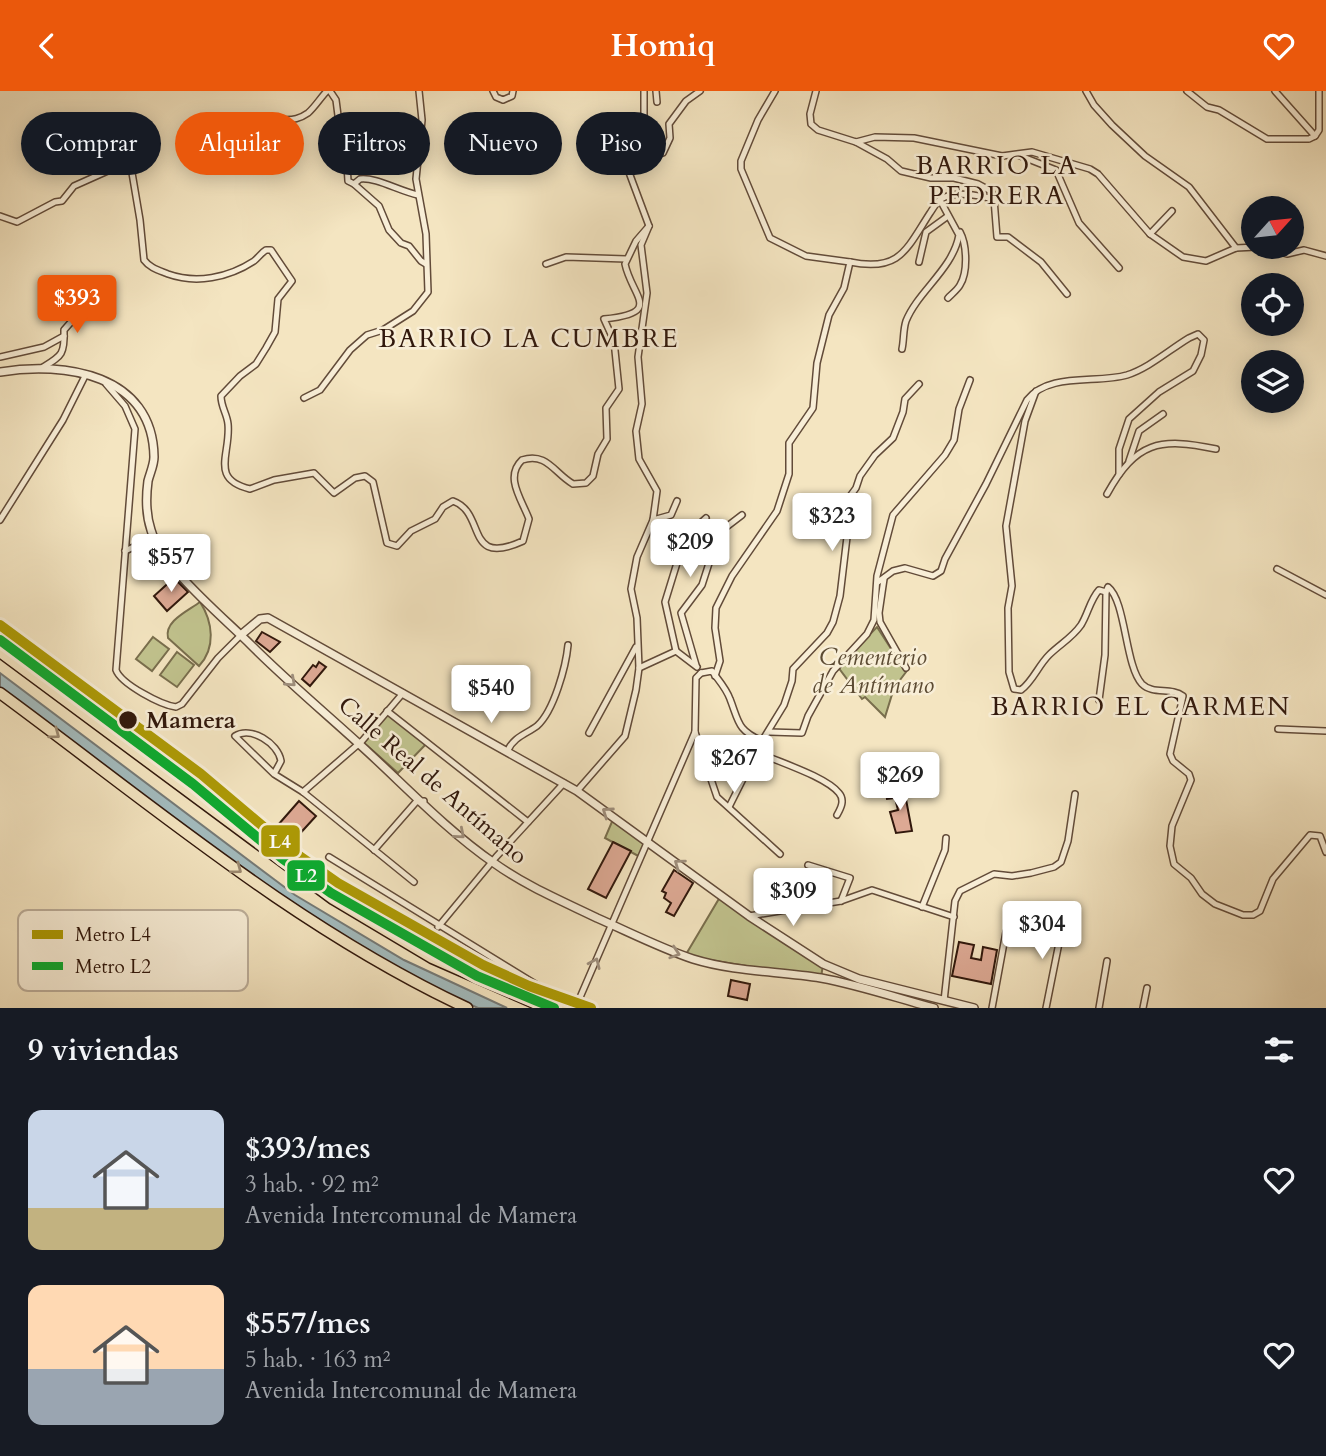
<!DOCTYPE html>
<html lang="es">
<meta charset="utf-8">
<style>
:root{--surface:#171b24;--page:#20242c;--text:#f1f3f6;--muted:#9ea1a6;--accent:#ea580c}
body{margin:0;font-family:Cardo,serif;background:var(--page);color:var(--text);height:100vh;display:flex;flex-direction:column;font-size:26px;white-space:nowrap}
*{box-sizing:border-box;margin:0}
p{font-size:23px;color:var(--muted)}
.icon{flex:none;width:38px;height:38px;fill:none;stroke:currentColor;stroke-width:2;stroke-linecap:round;stroke-linejoin:round}
.map{position:relative;height:917px;overflow:hidden}
.details{display:flex;flex-direction:column;background:var(--surface);flex:1}
.details>*{flex:none}
.top-card{position:absolute;left:21px;top:21px;width:700px;height:63px;display:flex;gap:14px}
.needle{width:46px;rotate:63deg}
.tools{position:absolute;left:1241px;top:105px;display:grid;gap:14px}
.tools a{display:grid;place-items:center;width:63px;height:63px;border-radius:50%;background:var(--surface);box-shadow:0 4px 18px #0003;font-size:35px}
.price{position:absolute;translate:-50% -60px;padding:0 16px;border-radius:7px;background:#fff;color:#222;font-size:23px;line-height:46px;filter:drop-shadow(0 2px 4px #0008)}
.price::after{content:'';position:absolute;left:50%;top:42px;width:21px;height:16px;margin-left:-10px;background:inherit;clip-path:polygon(0 0,100% 0,50% 100%)}
.price.selected{background:var(--accent);color:#fff}
ul{padding:0;list-style:none}
li{display:flex;align-items:center;gap:21px;height:175px;padding:0 28px}
li span{display:grid;place-items:center;flex:none;width:196px;height:140px;border-radius:14px;color:#555}
li>.icon{margin-inline-start:auto}
span .icon{width:84px;height:84px;fill:#fffc;stroke-width:1}
li b{font-size:30px}
h2{display:flex;justify-content:space-between;align-items:center;height:84px;padding:0 28px;font-size:30px}
.pill{padding:0 24px;border-radius:32px;background:var(--surface);box-shadow:0 4px 18px #0003;font-size:24px;line-height:63px}
.pill.selected{background:var(--accent);color:#fff}
header{display:flex;justify-content:space-between;align-items:center;height:91px;padding:0 28px;background:var(--accent);color:#fff;font-size:32px;font-weight:700}
.map>svg:first-child{display:block}
.green{fill:#c1c38e;stroke:#796e4d;stroke-width:2}
.water{fill:#a3bcbf;stroke:#757a77;stroke-width:2}
.building{fill:#dda994;stroke:#31180c;stroke-width:2}
.lines{fill:none;stroke-linecap:round;stroke-linejoin:round}
.minor-casing{stroke:#624b39;stroke-width:8}
.tertiary-casing{stroke:#624b39;stroke-width:10}
.motorway-casing{stroke:#31180c;stroke-width:13}
.minor{stroke:#f8eed7;stroke-width:5}
.tertiary{stroke:#f8eed7;stroke-width:7}
.motorway{stroke:#f4e5c1;stroke-width:10}
.metro-1-casing{stroke:#f8eed7;stroke-width:16}
.metro-2-casing{stroke:#f8eed7;stroke-width:16}
.metro-1{stroke:#ad9a05;stroke-width:10}
.metro-2{stroke:#0cab30;stroke-width:10}
.oneway{stroke:#9e8e7c}
.oneway2{stroke:#9c8970}
.stop-dot{fill:#31180c;stroke:#f8eed7;stroke-width:2.5}
.labels{text-anchor:middle;stroke-width:5;stroke-linejoin:round;paint-order:stroke}
.park-label{font-size:24px;font-style:italic;fill:#5c4b33;stroke:#f8eed7}
.stop-label{font-size:24px;font-weight:bold;fill:#31180c;stroke:#f8eed7;text-anchor:start}
.street-label{font-size:24px;fill:#31180c;stroke:#f8eed7}
.neighbourhood-label{font-size:26px;letter-spacing:2px;fill:#31180c;stroke:#f8eed7}
.key{fill:#f8eed7;stroke:#bcae9a;stroke-width:2}
.key-label{font-size:19px;fill:#31180c}
.line-badge{stroke:#f8eed7;stroke-width:2.5}
.badge-label{font-size:19px;text-anchor:middle;font-weight:bold;fill:#fff}
</style>
<header><svg class="icon" aria-label="back" viewBox="0 0 24 24"><path d="M15 5l-7 7 7 7"/></svg>Homiq<svg class="icon" aria-label="heart" viewBox="0 0 24 24"><path d="M12 20l-8-8c-3-5 5-10 8-4 3-6 11-1 8 4z"/></svg></header>
<div class="map">
<svg width="1326" height="917" viewBox="0 0 1326 917">
<rect width="100%" height="100%" fill="#f4e5c1"/>
<filter id="stains"><feTurbulence type="fractalNoise" baseFrequency=".00286" numOctaves="4"/><feColorMatrix values="0 0 0 0 .2 0 0 0 0 .09 0 0 0 0 .02 0 0 0 .5 -.17"/></filter>
<radialGradient id="worn" r=".72"><stop offset=".6" stop-color="#630" stop-opacity="0"/><stop offset="1" stop-color="#630" stop-opacity=".3"/></radialGradient>
<g class="green">
<path d="M200,511C213,531 216,557 199,575L168,547C164,530 188,520 200,511Z"/>
<path d="M877,536L906,581L894,597L885,626L865,606L862,608L838,576Z"/>
<path d="M153,546L169,558L152,580L136,568Z"/>
<path d="M177,561L194,574L177,596L160,584Z"/>
<path d="M387,620L428,651L398,682L362,650Z"/>
<path d="M614,726L649,751L642,767L605,747Z"/>
<path d="M720,806L823,873L821,887L685,865Z"/>
</g>
<path class="water" d="M0,582L295,804L404,869L507,917H478L426,894L288,814L0,597Z"/>
<g class="building">
<path d="M174,487L188,501L167,520L154,505Z"/>
<path d="M262,541L280,551L270,561L256,550Z"/>
<path d="M319,571L326,576L310,595L302,588L313,574L316,576Z"/>
<path d="M904,698L912,740L896,742L890,721L898,719L895,707L887,708L886,701Z"/>
<path d="M299,710L316,725L295,748L278,734Z"/>
<path d="M613,751L631,760L606,807L588,798Z"/>
<path d="M674,779L693,792L674,825L666,821L671,812L664,807L666,802L662,800Z"/>
<path d="M959,851L974,854L971,867L981,869L983,856L997,859L991,893L952,885Z"/>
<path d="M731,889L750,893L747,909L728,905Z"/>
</g>
<g class="lines">
<defs>
<g id="minor">
<path d="M330,0L336,9L340,40L346,57L348,90L354,93L360,88C376,86 399,100 418,104"/>
<path d="M493,0L496,6L503,9L512,5L513,0"/>
<path d="M656,0L657,11"/>
<path d="M816,0L810,23L811,33L818,39L856,51L875,46L914,47L1002,65L1032,61L1090,78L1098,83L1150,143L1183,166L1206,170L1236,157L1256,156"/>
<path d="M1086,0L1094,14L1112,34L1145,65L1189,96L1236,157"/>
<path d="M1187,0L1207,16L1219,19L1267,48H1309L1315,45L1319,39V0"/>
<path d="M1275,0L1315,45"/>
<path d="M253,47C278,17 287,37 308,22C315,16 321,6 327,0"/>
<path d="M635,58L646,64L663,62L670,47L669,33L686,10L700,0"/>
<path d="M1018,64L1056,79L1079,132L1119,177"/>
<path d="M354,93L379,115L389,139L401,152L409,155L421,170L426,173"/>
<path d="M994,108L997,146H1008L1041,171L1067,203"/>
<path d="M0,125L17,131L55,111L62,110L74,95L130,70L140,129L144,169C150,177 158,179 168,183C196,193 228,187 254,170C259,166 261,162 266,159H271L292,190L278,208L275,241L266,257L256,273L240,285L221,305C221,316 227,323 228,333C231,363 209,388 250,398L274,389L314,382L334,402L355,387L365,385L373,391L387,452L397,455L411,440L435,428L443,416L453,410C487,422 464,477 523,450L529,428C522,409 504,386 522,369C547,361 554,382 573,393L586,392L593,385L598,363L607,348L606,317L619,298L614,250L604,228C664,222 632,206 625,173L636,150L649,135"/>
<path d="M1150,143L1172,120"/>
<path d="M1260,156L1287,163L1304,159L1326,165"/>
<path d="M850,171C900,181 906,159 930,122C934,116 938,108 945,106C959,100 980,105 994,108L991,100L978,93L954,87H931L901,80L887,68L856,51"/>
<path d="M919,171L926,141L948,125"/>
<path d="M546,173L566,166L626,168"/>
<path d="M948,207C952,203 958,198 960,194C968,181 967,154 960,141"/>
<path d="M902,258C904,249 903,239 906,230C918,200 953,178 959,144L940,109"/>
<path d="M0,266L44,256L64,245"/>
<path d="M40,278C61,265 65,265 64,239L86,214L100,189"/>
<path d="M106,293L125,315L135,338L116,579C121,593 161,614 176,616L182,613L218,567L242,543"/>
<path d="M1036,300L1025,330L1006,435L1012,495L1008,517L1009,581L1014,598L1021,599C1033,590 1038,575 1049,564C1060,553 1072,547 1081,534C1088,523 1090,509 1099,499L1106,501L1108,496C1126,510 1125,575 1142,593C1153,604 1171,596 1183,605L1170,663L1173,670L1189,683L1191,689L1172,735L1170,755L1174,773L1191,787L1202,803L1215,813L1243,824H1253L1260,820L1273,788L1310,744L1320,745L1326,761"/>
<path d="M304,307L320,299L350,259L367,244L383,239L413,220L428,201L426,143L416,88L422,29L419,0"/>
<path d="M1129,370L1139,340L1163,323"/>
<path d="M1107,403C1136,351 1159,346 1216,358"/>
<path d="M0,429L63,329L86,283"/>
<path d="M653,429L671,424L677,410"/>
<path d="M125,460L138,454L157,452"/>
<path d="M1277,478L1326,504"/>
<path d="M884,488L879,522L880,531L906,577"/>
<path d="M878,491L893,480L905,477L933,485L941,480L945,468L986,393L1027,309C1049,281 1096,293 1127,284C1149,277 1169,259 1189,247L1198,243L1204,249L1201,264L1193,280L1159,301L1129,328L1119,358V383"/>
<path d="M676,560L665,511L685,446L706,427"/>
<path d="M696,574L681,522L702,494L711,466L707,458L708,450L742,424"/>
<path d="M639,577L676,560L697,576"/>
<path d="M701,582L712,580C719,590 726,597 730,608C739,631 737,639 762,650"/>
<path d="M715,585L720,570L715,537L716,517L732,485L777,420L789,383V352L813,317L817,272L829,224L844,197L850,171L806,165L770,147L741,78V70L758,29L775,0"/>
<path d="M1099,609L1105,564L1106,501"/>
<path d="M387,620L528,731"/>
<path d="M1278,638L1326,640"/>
<path d="M695,641L717,706L780,763"/>
<path d="M769,641L802,642L808,625L833,580L867,543L874,529L877,485L893,424L945,364L954,349L959,318L970,289"/>
<path d="M589,642L636,556"/>
<path d="M508,659C514,646 526,643 537,635C554,620 566,575 568,554"/>
<path d="M757,661C778,671 825,685 839,702C845,709 841,717 837,724"/>
<path d="M274,683L281,670C278,652 251,635 235,645L274,683L303,701L414,791"/>
<path d="M577,700L625,645L636,599L639,577L637,527L631,498L637,466L653,429L657,400L639,368L636,340L642,313L638,266L647,202L641,154L649,135L627,76L644,24V0"/>
<path d="M303,701L362,650L403,602"/>
<path d="M729,716L762,650L784,614L792,590L793,578L827,542L833,531L840,505L847,446L843,420L845,412L856,397L860,385L875,364L893,347L903,321L905,308L919,293"/>
<path d="M374,759L416,711L424,710"/>
<path d="M329,766L545,899L578,911L695,641L696,587L701,582"/>
<path d="M808,774L850,787L841,810"/>
<path d="M922,816L945,759L946,747"/>
<path d="M749,825L841,810L872,799L954,826"/>
<path d="M438,836L496,766L564,692"/>
<path d="M944,910L955,810L960,800L994,783L1012,785L1031,782L1054,776L1061,771L1068,750L1075,703"/>
<path d="M992,917L1006,841"/>
<path d="M1046,917L1064,827"/>
<path d="M1099,917L1107,870"/>
<path d="M1143,917L1147,897"/>
</g>
<g id="tertiary">
<path d="M0,281C64,270 153,283 154,366C154,374 150,382 148,390C146,405 146,424 151,439C161,475 223,526 251,554C289,592 330,626 369,662C409,699 449,741 494,772C526,795 562,810 597,827C629,841 660,857 693,868C735,881 779,880 821,887C859,894 897,907 934,917"/>
<path d="M242,543L260,528L268,527L577,700L749,825L823,873L859,888L974,917"/>
</g>
<g id="motorway">
<path d="M0,561L333,808L432,867L546,917"/>
<path d="M0,602C151,713 296,837 467,917"/>
</g>
</defs>
<use href="#minor" class="minor-casing"/>
<use href="#tertiary" class="tertiary-casing"/>
<use href="#motorway" class="motorway-casing"/>
<use href="#minor" class="minor"/>
<use href="#tertiary" class="tertiary"/>
<use href="#motorway" class="motorway"/>
<defs>
<path id="metro-1" d="M0,534L201,683L291,759L338,792L483,874L529,895L591,917"/>
<path id="metro-2" d="M0,549L193,693L283,768L331,802L477,885L554,917"/>
</defs>
<use href="#metro-1" class="metro-1-casing"/>
<use href="#metro-2" class="metro-2-casing"/>
<use href="#metro-1" class="metro-1"/>
<use href="#metro-2" class="metro-2"/>
</g>
<defs><path id="oneway-chevron" d="M-2-3.5L2.5 0L-2 3.5" fill="none" stroke-width="1.6" stroke-linecap="round" stroke-linejoin="round" transform="scale(1.75)"/></defs>
<g class="oneway">
<use href="#oneway-chevron" transform="translate(291 591) rotate(42)"/>
<use href="#oneway-chevron" transform="translate(607 721) rotate(-145)"/>
<use href="#oneway-chevron" transform="translate(460 743) rotate(41)"/>
<use href="#oneway-chevron" transform="translate(679 773) rotate(-144)"/>
<use href="#oneway-chevron" transform="translate(675 862) rotate(18)"/>
<use href="#oneway-chevron" transform="translate(595 872) rotate(-66)"/>
</g>
<g class="oneway2">
<use href="#oneway-chevron" transform="translate(55 643) rotate(37)"/>
<use href="#oneway-chevron" transform="translate(237 778) rotate(37)"/>
</g>
<circle class="stop-dot" cx="128" cy="629" r="10"/>
<g class="labels">
<g class="park-label">
<text x="873" y="574">Cementerio<tspan x="873" dy="28">de Antímano</tspan></text>
</g>
<g class="stop-label">
<text x="146" y="637">Mamera</text>
</g>
<g class="street-label">
<text transform="translate(433 689) rotate(41)" y="8">Calle Real de Antímano</text>
</g>
<g class="neighbourhood-label">
<text x="997" y="83">BARRIO LA<tspan x="997" dy="30">PEDRERA</tspan></text>
<text x="529" y="256">BARRIO LA CUMBRE</text>
<text x="1141" y="624">BARRIO EL CARMEN</text>
</g>
</g>
<rect x="18" y="819" width="230" height="81" rx="10" class="key"/>
<rect x="32" y="839" width="31" height="9" fill="#ad9a05"/>
<rect x="32" y="871" width="31" height="8" fill="#0cab30"/>
<g class="key-label">
<text x="75" y="850">Metro L4</text>
<text x="75" y="882">Metro L2</text>
</g>
<g class="line-badge">
<rect x="260" y="733" width="41" height="34" rx="7" fill="#ad9a05"/>
<rect x="286" y="768" width="40" height="33" rx="7" fill="#0cab30"/>
</g>
<g class="badge-label">
<text x="280" y="757">L4</text>
<text x="306" y="791">L2</text>
</g>
<rect width="100%" height="100%" filter="url(#stains)"/>
<rect width="100%" height="100%" fill="url(#worn)"/>
</svg>
<div class="tools">
<a><svg class="needle" viewBox="-14 -14 28 28"><path d="M0-13l5 13h-10z" fill="#e53935"/><path d="M0 13l5-13h-10z" fill="#9ea1a6"/></svg></a>
<a><svg class="icon" aria-label="locate" viewBox="0 0 24 24"><circle cx="12" cy="12" r="6"/><path d="M12 2v4M12 18v4M2 12h4M18 12h4"/></svg></a>
<a><svg class="icon" aria-label="layers" viewBox="0 0 24 24"><path d="M12 4l9 5-9 5-9-5zM3 14l9 5 9-5"/></svg></a>
</div>
<b class="price selected" style="left:77px;top:244px">$393</b>
<b class="price" style="left:832px;top:462px">$323</b>
<b class="price" style="left:690px;top:488px">$209</b>
<b class="price" style="left:171px;top:503px">$557</b>
<b class="price" style="left:491px;top:634px">$540</b>
<b class="price" style="left:734px;top:704px">$267</b>
<b class="price" style="left:900px;top:721px">$269</b>
<b class="price" style="left:793px;top:837px">$309</b>
<b class="price" style="left:1042px;top:870px">$304</b>
<div class="top-card">
<a class="pill">Comprar</a>
<a class="pill selected">Alquilar</a>
<a class="pill">Filtros</a>
<a class="pill">Nuevo</a>
<a class="pill">Piso</a>
</div>
</div>
<section class="details">
<h2>9 viviendas<svg class="icon" aria-label="filters" viewBox="0 0 24 24"><path d="M4 7h16M4 17h16"/><circle cx="9" cy="7" r="2"/><circle cx="15" cy="17" r="2"/></svg></h2>
<ul>
<li><span style="background:linear-gradient(#c9d6e8 70%,#c2b280 0)"><svg class="icon" aria-label="home" viewBox="0 0 24 24"><path d="M3 11l9-7 9 7M6 9v11h12V9"/></svg></span><div><b>$393/mes</b><p>3 hab. · 92 m²</p><p>Avenida Intercomunal de Mamera</p></div><svg class="icon" aria-label="heart" viewBox="0 0 24 24"><path d="M12 20l-8-8c-3-5 5-10 8-4 3-6 11-1 8 4z"/></svg></li>
<li><span style="background:linear-gradient(#ffd9b3 60%,#9aa5b1 0)"><svg class="icon" aria-label="home" viewBox="0 0 24 24"><path d="M3 11l9-7 9 7M6 9v11h12V9"/></svg></span><div><b>$557/mes</b><p>5 hab. · 163 m²</p><p>Avenida Intercomunal de Mamera</p></div><svg class="icon" aria-label="heart" viewBox="0 0 24 24"><path d="M12 20l-8-8c-3-5 5-10 8-4 3-6 11-1 8 4z"/></svg></li>
</ul>
</section>
